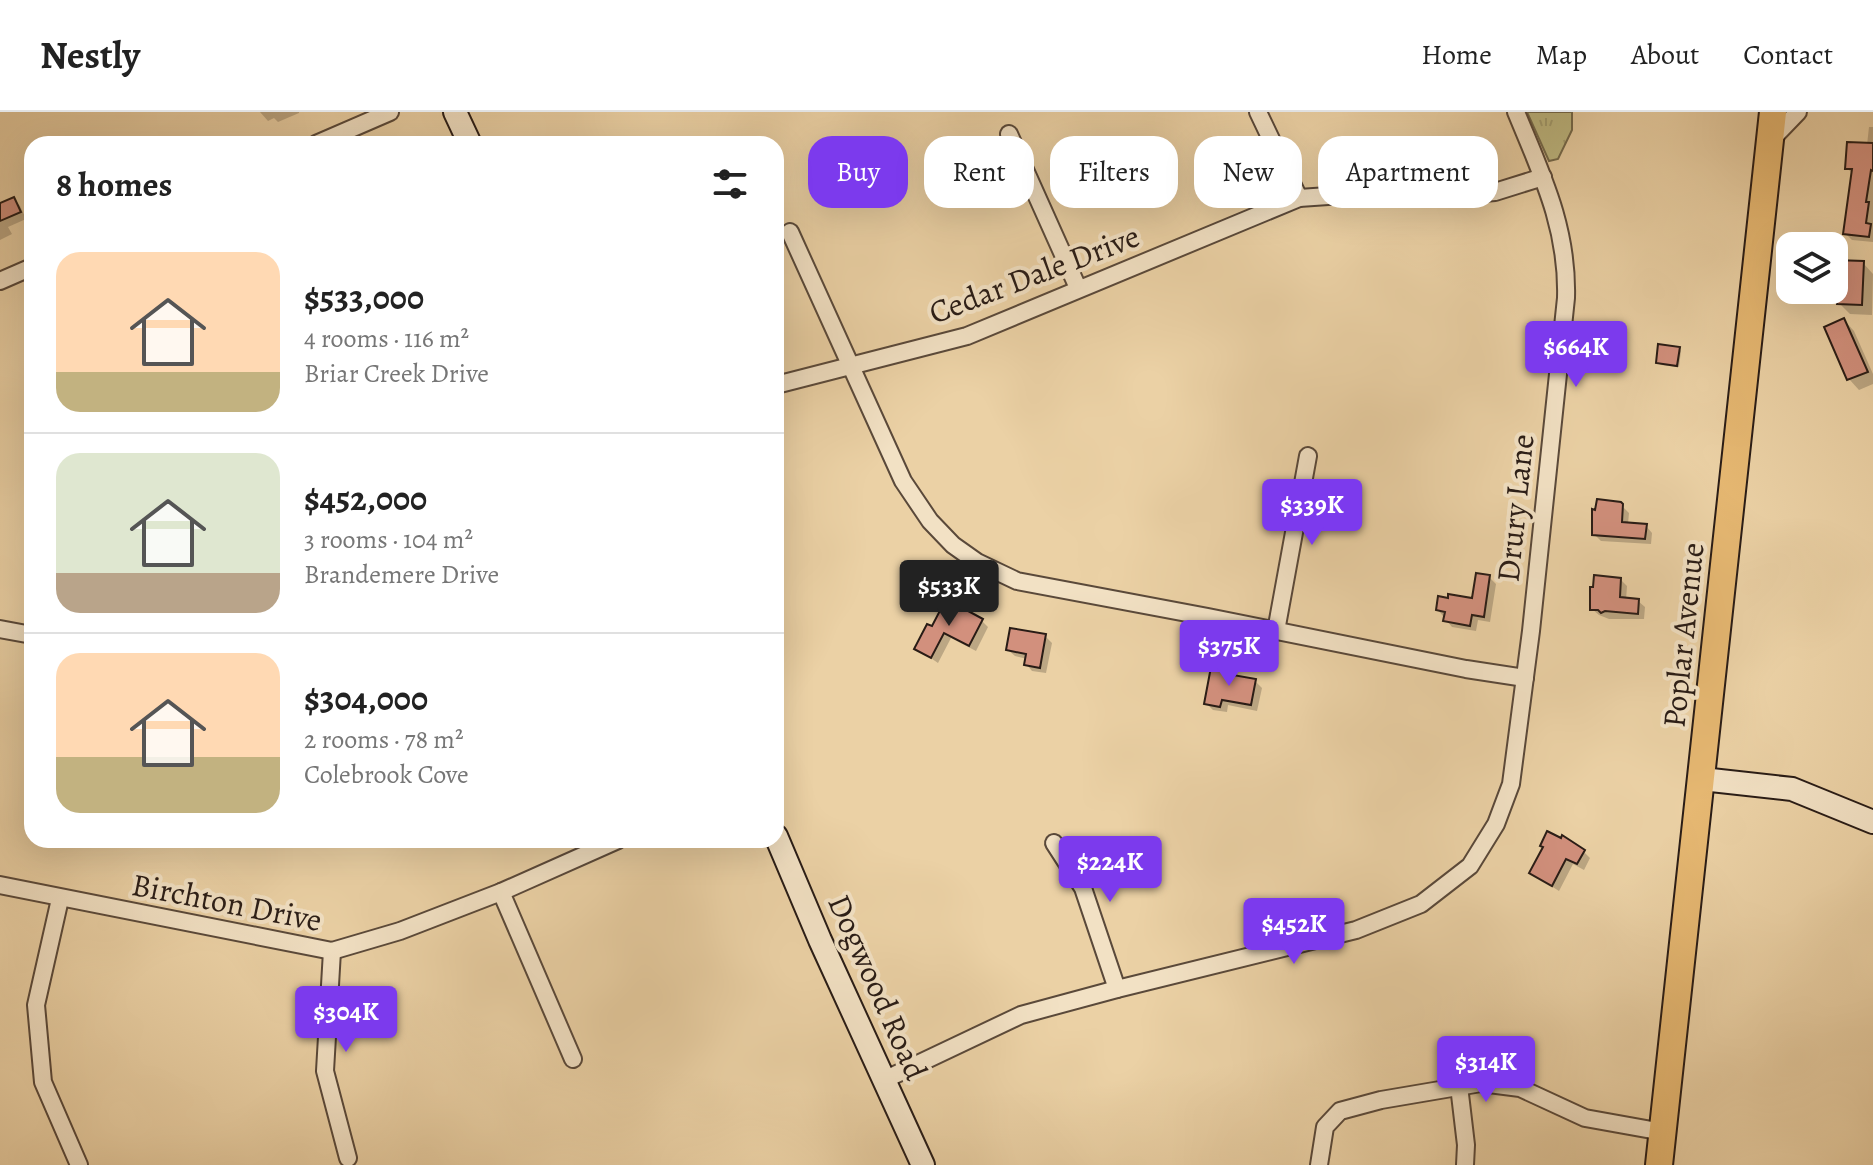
<!DOCTYPE html>
<meta charset="utf-8">
<style>
:root{--surface:#fff;--page:#f2f2f2;--text:#222;--muted:#767676;--line:#e0e0e0;--accent:#7c3aed}
body{margin:0;font-family:Alegreya,serif;background:var(--page);color:var(--text);height:100vh;display:flex;flex-direction:column;font-size:30px;white-space:nowrap}
*{box-sizing:border-box;margin:0}
p{font-size:26px;color:var(--muted)}
.icon{flex:none;width:44px;height:44px;fill:none;stroke:currentColor;stroke-width:2;stroke-linecap:round;stroke-linejoin:round}
.map{position:relative;flex:1;overflow:hidden}
.panel{position:absolute;left:24px;top:24px;width:760px;height:712px;display:flex;flex-direction:column;background:var(--surface);border-radius:24px;box-shadow:0 8px 32px #0002}
.panel>*{flex:none}
.top-card{position:absolute;left:808px;top:24px;width:760px;height:72px;display:flex;gap:16px}
.tools{position:absolute;left:1776px;top:120px;display:grid;gap:16px}
.tools a{display:grid;place-items:center;width:72px;height:72px;border-radius:16px;background:var(--surface);box-shadow:0 8px 32px #0002;font-size:40px}
.price{position:absolute;translate:-50% -68px;padding:0 18px;border-radius:8px;background:var(--accent);color:#fff;font-size:26px;line-height:52px;filter:drop-shadow(0 2px 4px #0008)}
.price::after{content:'';position:absolute;left:50%;top:48px;width:24px;height:18px;margin-left:-12px;background:inherit;clip-path:polygon(0 0,100% 0,50% 100%)}
.price.active{background:#222;color:#fff}
ul{padding:0;list-style:none}
li{display:flex;align-items:center;gap:24px;height:200px;padding:0 32px}
li+li{border-top:2px solid var(--line)}
li span{display:grid;place-items:center;flex:none;width:224px;height:160px;border-radius:24px;color:#555}
li>.icon{margin-inline-start:auto}
span .icon{width:96px;height:96px;fill:#fffc;stroke-width:1}
li b{font-size:34px}
h2{display:flex;justify-content:space-between;align-items:center;height:96px;padding:0 32px;font-size:34px}
.tag{padding:0 28px;border-radius:24px;background:var(--surface);box-shadow:0 8px 32px #0002;font-size:28px;line-height:72px}
.tag.active{background:var(--accent);color:#fff}
header{display:flex;align-items:center;gap:48px;box-sizing:border-box;height:112px;padding:0 40px;background:var(--surface);border-bottom:2px solid var(--line)}
header strong{font-size:38px}
nav{display:flex;gap:44px;margin-inline-start:auto;font-size:28px}
.map>svg:first-child{display:block}
.grass{fill:url(#grass-tufts);stroke:#746a4c;stroke-width:2}
.shadow{fill:#0003}
.building{fill:#d2907d;stroke:#291c16;stroke-width:2}
.lines{fill:none;stroke-linecap:round;stroke-linejoin:round}
.street-casing{stroke:#5a493a;stroke-width:20}
.secondary-casing{stroke:#291c16;stroke-width:26}
.primary-casing{stroke:#291c16;stroke-width:30}
.street{stroke:#f2e1c4;stroke-width:16}
.secondary{stroke:#f2e1c4;stroke-width:22}
.primary{stroke:#e6b872;stroke-width:26}
.labels{text-anchor:middle;stroke-width:8;stroke-linejoin:round;paint-order:stroke}
.street-label{font-size:32px;fill:#291c16;stroke:#f2e1c4}
</style>
<header>
<strong>Nestly</strong>
<nav><a>Home</a><a>Map</a><a>About</a><a>Contact</a></nav>
</header>
<div class="map">
<svg width="1873" height="1053" viewBox="0 0 1873 1053">
<defs>
<pattern id="grass-tufts" width="24" height="20" patternUnits="userSpaceOnUse" patternTransform="scale(2)"><rect width="24" height="20" fill="#beb982"/><path d="M3 7l-1-3M5 7V3M7 7l1-3M15 17l-1-3M17 17v-4M19 17l1-3" fill="none" stroke="#a39e70"/></pattern>
</defs>
<rect width="100%" height="100%" fill="#ebd1a5"/>
<filter id="stains"><feTurbulence type="fractalNoise" baseFrequency=".0025" numOctaves="4"/><feColorMatrix values="0 0 0 0 .2 0 0 0 0 .09 0 0 0 0 .02 0 0 0 .5 -.17"/></filter>
<radialGradient id="worn" r=".72"><stop offset=".6" stop-color="#630" stop-opacity="0"/><stop offset="1" stop-color="#630" stop-opacity=".3"/></radialGradient>
<path class="grass" d="M1527,0H1572V18L1558,47L1549,49Z"/>
<g class="shadow">
<path d="M260,0H299V1L278,10L274,6L268,9Z"/>
<path d="M1869,15H1873V130L1852,128L1845,121L1853,62L1847,56L1867,33Z"/>
<path d="M14,87L20,94L26,107L8,115L12,122L0,128V93Z"/>
<path d="M1834,150L1863,151L1873,162L1872,203L1850,202L1839,191L1840,180L1834,175Z"/>
<path d="M1844,208L1854,219L1873,262V272L1859,278L1849,267L1827,216Z"/>
<path d="M1679,236L1681,239L1679,255L1661,253L1658,250Z"/>
<path d="M1620,392L1629,401L1628,412L1646,414L1652,421L1651,432L1601,429L1594,422Z"/>
<path d="M1489,465L1496,472L1490,510L1478,508L1476,519L1452,515L1438,498L1474,488Z"/>
<path d="M1620,467L1627,474L1626,488L1638,489L1645,495L1644,507H1609L1599,503L1592,497Z"/>
<path d="M982,509L988,515L976,539L951,526L938,551L916,536L928,514Z"/>
<path d="M1045,524L1052,531L1046,561L1032,559L1026,552L1027,547L1015,544L1008,538Z"/>
<path d="M1227,560L1231,565L1255,569L1262,576L1257,599L1228,593L1227,600L1213,598L1206,591Z"/>
<path d="M1545,736L1584,740L1590,746L1584,758L1573,752L1559,779L1531,761Z"/>
</g>
<g class="building">
<path d="M1847,30L1873,31V59L1871,58L1866,90H1869L1866,111L1871,112L1869,125L1843,122L1852,57H1845Z"/>
<path d="M14,85L21,100L0,109V91Z"/>
<path d="M1834,148L1864,149L1862,193L1837,192L1838,175H1834Z"/>
<path d="M1844,206L1868,260L1847,268L1824,215Z"/>
<path d="M1658,232L1680,235L1677,254L1656,251Z"/>
<path d="M1597,387L1621,390L1623,392L1622,410L1647,412L1645,427L1592,423V397L1595,398Z"/>
<path d="M1476,461L1490,463L1484,505L1472,503L1470,514L1443,509L1445,500L1436,498L1438,484L1448,486V482L1472,486Z"/>
<path d="M1594,463L1621,466L1620,485L1639,487L1638,502L1605,499L1601,501L1598,498H1590V475H1593Z"/>
<path d="M946,487L983,507L969,534L944,521L931,546L914,537L927,512L932,514Z"/>
<path d="M1010,516L1046,522L1040,556L1024,553L1026,542L1006,538Z"/>
<path d="M1211,555L1228,558L1227,562L1256,567L1251,593L1222,588L1220,595L1204,592Z"/>
<path d="M1547,719L1561,726L1562,723L1585,738L1577,752L1566,747L1552,774L1529,761L1543,735L1540,734Z"/>
</g>
<g class="lines">
<defs>
<g id="street">
<path d="M1258,0L1299,86"/>
<path d="M1009,22L1078,176"/>
<path d="M1771,28L1798,0"/>
<path d="M316,32L390,0"/>
<path d="M790,120L903,369L930,409L953,433L977,450L1017,469L1208,505L1466,557L1525,566"/>
<path d="M0,169L32,155"/>
<path d="M776,273L967,224L1299,86L1416,78L1472,82L1495,80L1543,65"/>
<path d="M0,517L32,523"/>
<path d="M1276,519L1308,344"/>
<path d="M1054,731L1083,776L1117,877"/>
<path d="M0,773L332,839L400,819L501,780L618,728"/>
<path d="M501,780L573,947"/>
<path d="M60,787L36,893L43,970L79,1053"/>
<path d="M332,839L325,959L348,1046"/>
<path d="M884,968L1021,903L1117,877L1356,818L1421,792L1470,754L1496,712L1511,672L1531,519L1566,186C1568,116 1542,63 1516,0"/>
<path d="M1459,974L1466,1033L1465,1053"/>
<path d="M1319,1053L1325,1015L1340,999L1381,988L1481,971L1520,976L1585,1006L1663,1020"/>
</g>
<g id="secondary">
<path d="M455,0L470,32"/>
<path d="M1702,667L1792,677L1873,710"/>
<path d="M776,724L820,828L923,1053"/>
</g>
<path id="primary" d="M1659,1053L1773,0"/>
</defs>
<use href="#street" class="street-casing"/>
<use href="#secondary" class="secondary-casing"/>
<use href="#primary" class="primary-casing"/>
<use href="#street" class="street"/>
<use href="#secondary" class="secondary"/>
<use href="#primary" class="primary"/>
</g>
<g class="labels">
<g class="street-label">
<text transform="translate(1034 162) rotate(-21)" y="11">Cedar Dale Drive</text>
<text transform="translate(1515 396) rotate(-84)" y="11">Drury Lane</text>
<text transform="translate(1683 523) rotate(-84)" y="11">Poplar Avenue</text>
<text transform="translate(227 790) rotate(11)" y="11">Birchton Drive</text>
<text transform="translate(878 875) rotate(66)" y="11">Dogwood Road</text>
</g>
</g>
<rect width="100%" height="100%" filter="url(#stains)"/>
<rect width="100%" height="100%" fill="url(#worn)"/>
</svg>
<div class="tools">
<a><svg class="icon" aria-label="layers" viewBox="0 0 24 24"><path d="M12 4l9 5-9 5-9-5zM3 14l9 5 9-5"/></svg></a>
</div>
<b class="price" style="left:1576px;top:277px">$664K</b>
<b class="price" style="left:1312px;top:435px">$339K</b>
<b class="price active" style="left:949px;top:516px">$533K</b>
<b class="price" style="left:1229px;top:576px">$375K</b>
<b class="price" style="left:1110px;top:792px">$224K</b>
<b class="price" style="left:1294px;top:854px">$452K</b>
<b class="price" style="left:346px;top:942px">$304K</b>
<b class="price" style="left:1486px;top:992px">$314K</b>
<div class="top-card">
<a class="tag active">Buy</a>
<a class="tag">Rent</a>
<a class="tag">Filters</a>
<a class="tag">New</a>
<a class="tag">Apartment</a>
</div>
<section class="panel">
<h2>8 homes<svg class="icon" aria-label="filters" viewBox="0 0 24 24"><path d="M4 7h16M4 17h16"/><circle cx="9" cy="7" r="2"/><circle cx="15" cy="17" r="2"/></svg></h2>
<ul>
<li><span style="background:linear-gradient(#ffd9b3 75%,#c2b280 0)"><svg class="icon" aria-label="home" viewBox="0 0 24 24"><path d="M3 11l9-7 9 7M6 9v11h12V9"/></svg></span><div><b>$533,000</b><p>4 rooms · 116 m²</p><p>Briar Creek Drive</p></div></li>
<li><span style="background:linear-gradient(#dfe7d0 75%,#b9a48a 0)"><svg class="icon" aria-label="home" viewBox="0 0 24 24"><path d="M3 11l9-7 9 7M6 9v11h12V9"/></svg></span><div><b>$452,000</b><p>3 rooms · 104 m²</p><p>Brandemere Drive</p></div></li>
<li><span style="background:linear-gradient(#ffd9b3 65%,#c2b280 0)"><svg class="icon" aria-label="home" viewBox="0 0 24 24"><path d="M3 11l9-7 9 7M6 9v11h12V9"/></svg></span><div><b>$304,000</b><p>2 rooms · 78 m²</p><p>Colebrook Cove</p></div></li>
</ul>
</section>
</div>
